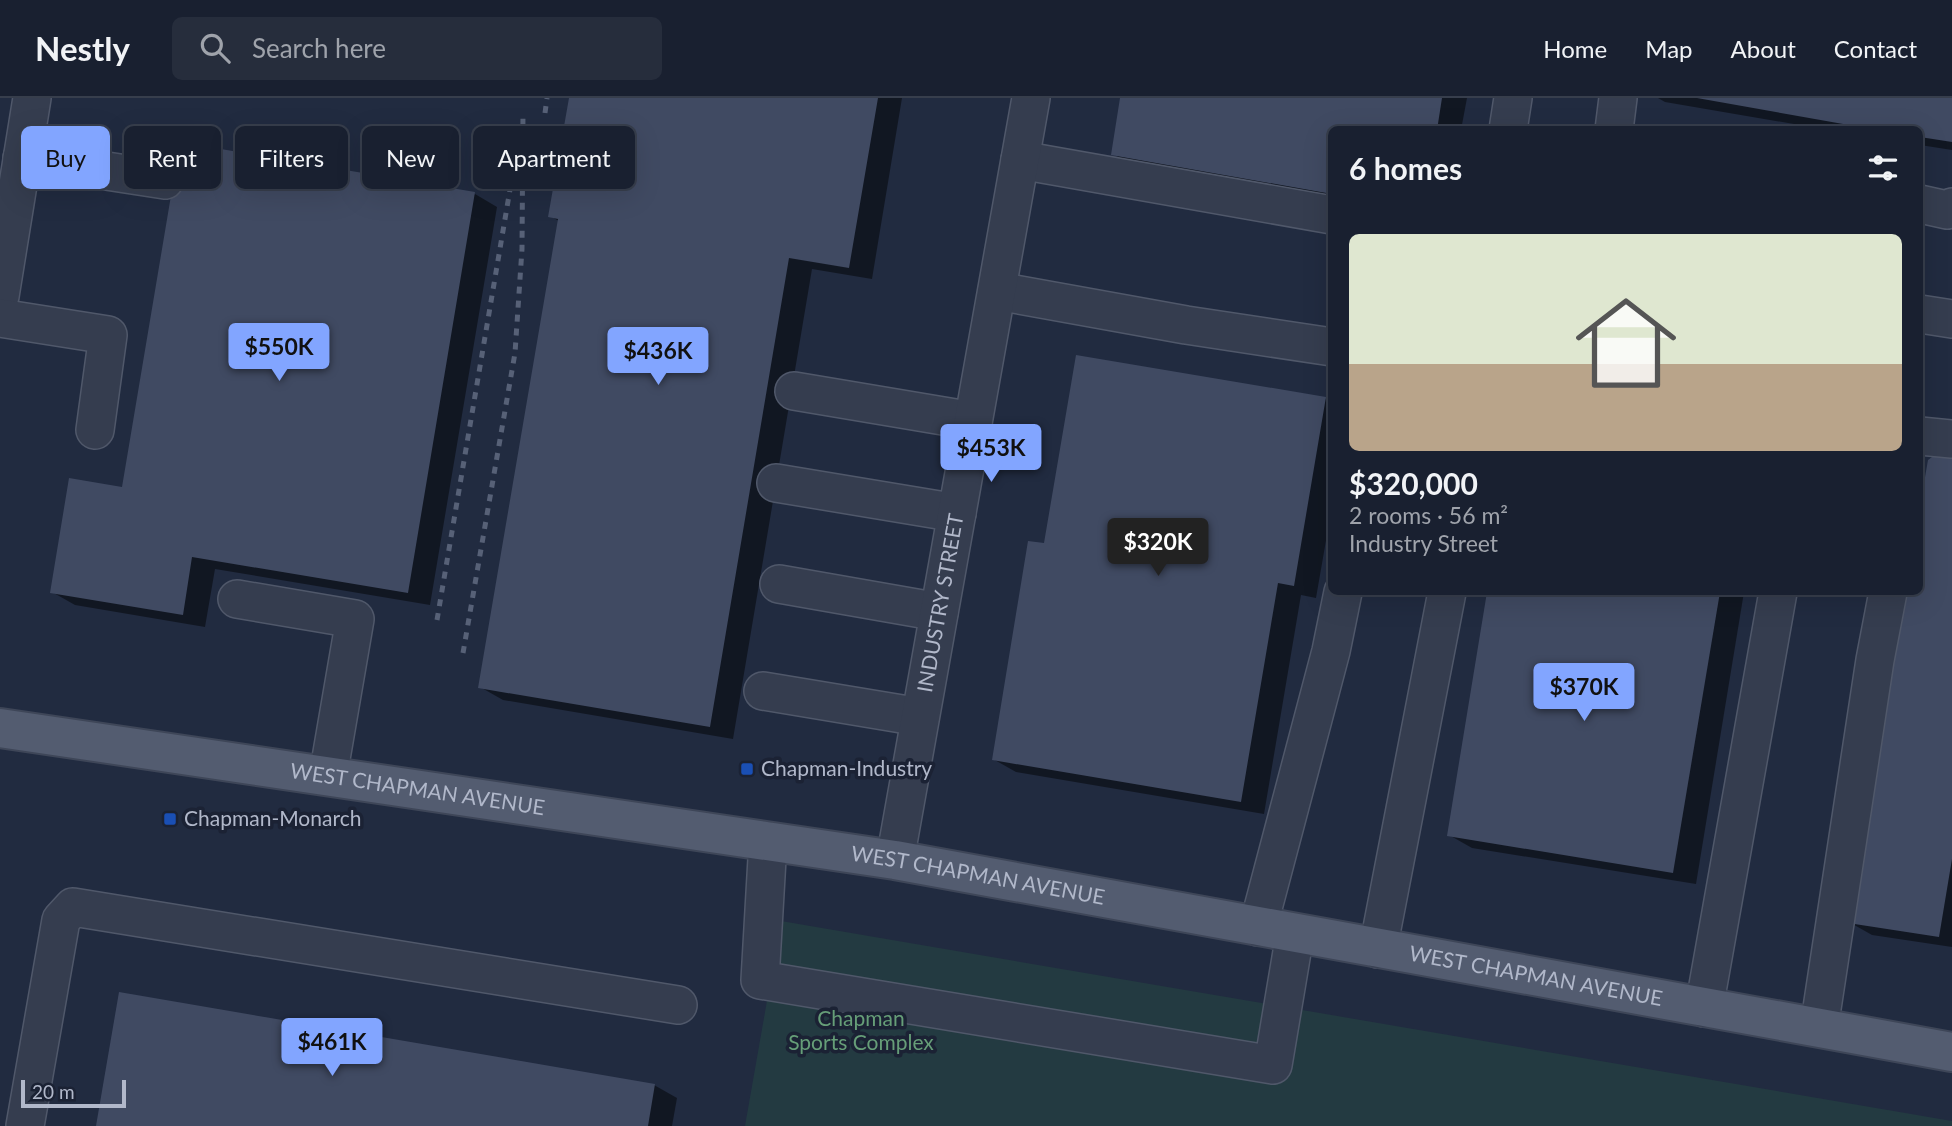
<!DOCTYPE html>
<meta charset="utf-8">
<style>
:root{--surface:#192030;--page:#262d3c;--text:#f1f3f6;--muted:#9fa3ab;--line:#373e4c;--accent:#82a5ff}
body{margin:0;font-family:Lato,sans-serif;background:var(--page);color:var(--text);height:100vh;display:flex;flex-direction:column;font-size:26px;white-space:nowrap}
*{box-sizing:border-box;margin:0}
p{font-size:23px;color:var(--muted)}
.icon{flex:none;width:38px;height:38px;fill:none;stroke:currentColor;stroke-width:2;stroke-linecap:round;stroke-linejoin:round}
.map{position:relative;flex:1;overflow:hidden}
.panel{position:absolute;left:1328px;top:28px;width:595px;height:469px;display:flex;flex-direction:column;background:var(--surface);border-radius:10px;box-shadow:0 7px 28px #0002,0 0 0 2px var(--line)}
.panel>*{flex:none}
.top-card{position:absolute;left:21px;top:28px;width:665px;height:63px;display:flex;gap:14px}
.scale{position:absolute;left:21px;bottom:18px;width:105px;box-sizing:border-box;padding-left:7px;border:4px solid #b1b8ca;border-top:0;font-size:19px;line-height:24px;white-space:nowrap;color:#b1b8ca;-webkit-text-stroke:5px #1b2234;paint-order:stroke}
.price{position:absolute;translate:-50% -60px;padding:0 16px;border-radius:7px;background:var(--accent);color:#111;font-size:23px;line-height:46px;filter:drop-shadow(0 2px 4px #0008)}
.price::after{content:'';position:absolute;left:50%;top:42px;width:21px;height:16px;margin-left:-10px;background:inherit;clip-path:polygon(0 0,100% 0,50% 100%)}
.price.on{background:#222;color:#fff}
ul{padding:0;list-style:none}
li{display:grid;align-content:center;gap:14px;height:371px;padding:0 21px}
li span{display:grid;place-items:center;height:217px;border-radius:10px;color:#555}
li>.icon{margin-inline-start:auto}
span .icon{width:126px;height:126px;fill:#fffc;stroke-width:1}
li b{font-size:30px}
h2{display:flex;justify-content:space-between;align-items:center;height:84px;padding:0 21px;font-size:30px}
.pill{padding:0 24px;border-radius:10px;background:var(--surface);box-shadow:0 7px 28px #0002,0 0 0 2px var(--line);font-size:24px;line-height:63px}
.pill.on{background:var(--accent);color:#111}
header{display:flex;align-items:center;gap:42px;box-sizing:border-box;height:98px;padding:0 35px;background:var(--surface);border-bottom:2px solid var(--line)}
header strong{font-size:33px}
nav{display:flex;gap:38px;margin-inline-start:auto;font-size:24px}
.search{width:490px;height:63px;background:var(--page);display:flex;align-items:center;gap:18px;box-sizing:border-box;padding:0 24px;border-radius:10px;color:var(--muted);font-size:26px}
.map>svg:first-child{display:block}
.green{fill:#233a41}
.shadow{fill:#0007}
.building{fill:#404a62}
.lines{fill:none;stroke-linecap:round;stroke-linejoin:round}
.minor-casing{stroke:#50586a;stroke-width:40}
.major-casing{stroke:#3e4658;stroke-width:42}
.minor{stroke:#353d4f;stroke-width:37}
.major{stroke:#535c70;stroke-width:38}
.rail{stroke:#576177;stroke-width:5;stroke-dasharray:7 7;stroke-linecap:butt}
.transit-dot{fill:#1a4fb4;stroke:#1b2234;stroke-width:2.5}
.labels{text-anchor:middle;stroke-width:7;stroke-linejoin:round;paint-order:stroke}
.street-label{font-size:21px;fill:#b1b8ca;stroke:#1b2234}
.poi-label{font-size:21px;fill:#b1b8ca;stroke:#1b2234;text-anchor:start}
.park-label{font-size:21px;fill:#669e78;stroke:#1b2234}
</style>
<header>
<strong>Nestly</strong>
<div class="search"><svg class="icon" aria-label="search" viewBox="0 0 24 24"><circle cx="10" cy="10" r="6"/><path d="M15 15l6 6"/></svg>Search here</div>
<nav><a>Home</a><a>Map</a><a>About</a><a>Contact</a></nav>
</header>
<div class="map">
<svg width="1952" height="1028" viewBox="0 0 1952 1028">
<rect width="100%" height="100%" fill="#212b40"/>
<path class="green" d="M781,823L1952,1023V1028H745Z"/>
<g class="shadow">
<path d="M570,0H902L872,181L812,171L733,641L503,602L480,589L559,123L550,118Z"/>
<path d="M1122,0H1467L1461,32H1332V103L1135,69L1113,56Z"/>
<path d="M1658,0H1952V52L1920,47V32H1829L1665,4Z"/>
<path d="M475,96L497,109L430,507L215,471L205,529L75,507L52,494L123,391Z"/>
<path d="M1325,301L1332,304V408L1316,500L1301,497L1264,716L1016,674L993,661L1046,447Z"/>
<path d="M1952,353V849L1872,837L1849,824L1907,494H1920V418L1929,363Z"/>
<path d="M1489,494H1744L1696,786L1472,750L1449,737Z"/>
<path d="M654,987L677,1000L672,1028H98Z"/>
</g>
<g class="building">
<path d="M569,0H878L849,170L789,160L710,629L478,590L558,121L548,119Z"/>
<path d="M1120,0H1442L1437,32H1332V96L1111,57Z"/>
<path d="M1697,0H1952V44L1920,39V32H1877Z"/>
<path d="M180,44L475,94L408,495L192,459L183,517L50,495L69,380L122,389Z"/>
<path d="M1076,257L1326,299L1294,488L1278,485L1241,704L992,662L1028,443L1044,445Z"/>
<path d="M1944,350L1952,351V761L1939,839L1848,825L1905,494H1920V408L1928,362Z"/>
<path d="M1487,494H1720L1673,775L1447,738Z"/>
<path d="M119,894L655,986L648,1028H96Z"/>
</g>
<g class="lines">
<defs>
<g id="minor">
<path d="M1508,32L1513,0"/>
<path d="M1614,32L1618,0"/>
<path d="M22,60L165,82"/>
<path d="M1020,62L1332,117"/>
<path d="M1920,106L1947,112L1952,109"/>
<path d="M997,193L1186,227L1332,249"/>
<path d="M0,198L32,0"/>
<path d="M1920,216L1952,221"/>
<path d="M0,220L108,237L95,332"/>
<path d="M794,293L973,323"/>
<path d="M1920,338L1952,341"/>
<path d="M776,385L957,415"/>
<path d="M779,486L939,514"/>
<path d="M237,501L355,521L328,678"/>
<path d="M763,593L920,619"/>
<path d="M768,743L760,882L1273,967L1295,836"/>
<path id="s1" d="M895,762L1031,0"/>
<path d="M1258,829L1331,553L1343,494"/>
<path d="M1378,851L1447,494"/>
<path d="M1704,910L1778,494"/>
<path d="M1819,930L1875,562L1888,494"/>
<path d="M25,1028L61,822L73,809L678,907"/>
</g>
<g id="major">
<path id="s2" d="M0,630L895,762L1952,954"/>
</g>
</defs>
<use href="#minor" class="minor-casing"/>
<use href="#major" class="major-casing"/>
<use href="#minor" class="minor"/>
<use href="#major" class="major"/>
<g class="rail">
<path d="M545,15L547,0"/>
<path d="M437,522L515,62"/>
<path d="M463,555L515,255L522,151L523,14"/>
</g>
</g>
<g class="transit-dot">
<rect x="740" y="664" width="14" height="14" rx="3.5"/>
<rect x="163" y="714" width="14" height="14" rx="3.5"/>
</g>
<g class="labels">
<g class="street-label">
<text dy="7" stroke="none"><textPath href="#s1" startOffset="261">INDUSTRY STREET</textPath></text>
<text dy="7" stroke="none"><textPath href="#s2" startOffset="422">WEST CHAPMAN AVENUE</textPath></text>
<text dy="7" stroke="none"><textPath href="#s2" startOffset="989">WEST CHAPMAN AVENUE</textPath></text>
<text dy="7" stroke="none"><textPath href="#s2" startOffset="1556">WEST CHAPMAN AVENUE</textPath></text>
</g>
<g class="poi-label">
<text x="761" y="678">Chapman-Industry</text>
<text x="184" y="728">Chapman-Monarch</text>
</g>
<g class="park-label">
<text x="861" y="928">Chapman<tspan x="861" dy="24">Sports Complex</tspan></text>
</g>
</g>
</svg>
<div class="scale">20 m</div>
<b class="price" style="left:279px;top:285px">$550K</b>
<b class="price" style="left:658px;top:289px">$436K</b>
<b class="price" style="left:991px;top:386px">$453K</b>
<b class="price on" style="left:1158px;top:480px">$320K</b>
<b class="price" style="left:1584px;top:625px">$370K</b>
<b class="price" style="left:332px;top:980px">$461K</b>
<div class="top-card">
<a class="pill on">Buy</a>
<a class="pill">Rent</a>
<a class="pill">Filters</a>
<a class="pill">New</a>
<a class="pill">Apartment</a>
</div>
<section class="panel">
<h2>6 homes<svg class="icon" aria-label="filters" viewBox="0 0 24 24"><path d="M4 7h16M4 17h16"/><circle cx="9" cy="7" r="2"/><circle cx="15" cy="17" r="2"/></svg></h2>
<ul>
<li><span style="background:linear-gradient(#dfe7d0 60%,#b9a48a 0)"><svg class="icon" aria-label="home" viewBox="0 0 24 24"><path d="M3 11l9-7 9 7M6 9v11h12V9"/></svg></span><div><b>$320,000</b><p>2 rooms · 56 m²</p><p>Industry Street</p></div></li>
</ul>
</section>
</div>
